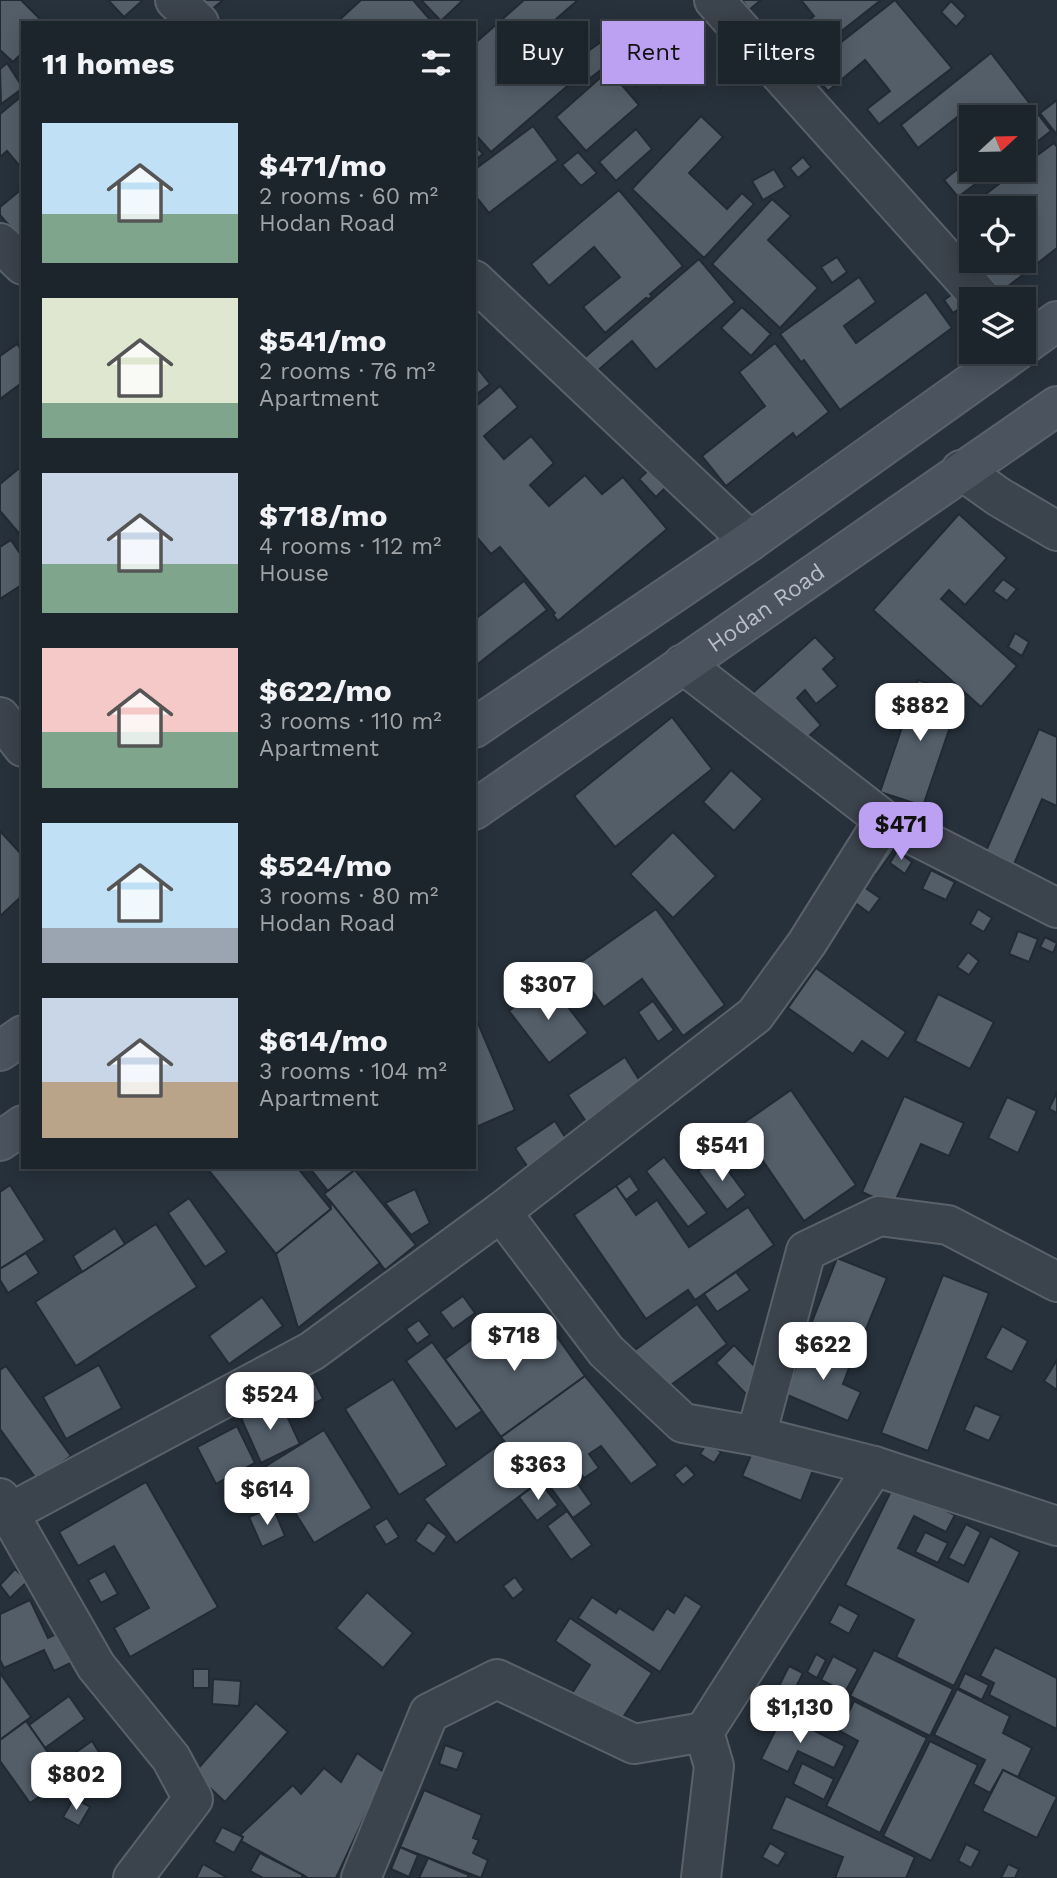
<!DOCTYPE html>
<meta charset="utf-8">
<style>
:root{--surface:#1d252c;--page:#2a3138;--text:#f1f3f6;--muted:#a0a5a9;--line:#3b4248;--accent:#bca0f2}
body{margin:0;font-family:"Work Sans",sans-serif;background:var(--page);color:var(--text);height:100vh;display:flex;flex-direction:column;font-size:26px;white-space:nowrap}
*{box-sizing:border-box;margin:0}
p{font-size:23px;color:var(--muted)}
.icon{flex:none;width:38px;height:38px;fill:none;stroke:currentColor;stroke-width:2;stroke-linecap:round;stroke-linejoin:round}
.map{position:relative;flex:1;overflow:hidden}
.panel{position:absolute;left:21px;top:21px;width:455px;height:1148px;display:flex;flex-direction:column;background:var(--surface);border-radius:0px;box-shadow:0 4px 18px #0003,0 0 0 2px var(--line)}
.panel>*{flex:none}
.banner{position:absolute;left:497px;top:21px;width:455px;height:63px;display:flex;gap:14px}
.needle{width:46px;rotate:68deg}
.fabs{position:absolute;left:959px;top:105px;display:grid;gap:14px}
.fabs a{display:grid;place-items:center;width:77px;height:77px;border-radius:0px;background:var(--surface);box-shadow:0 4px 18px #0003,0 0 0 2px var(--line);font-size:35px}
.price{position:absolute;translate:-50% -60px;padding:0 16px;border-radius:14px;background:#fff;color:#222;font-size:23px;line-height:46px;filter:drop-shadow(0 2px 4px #0008)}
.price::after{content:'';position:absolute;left:50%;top:42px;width:21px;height:16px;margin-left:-10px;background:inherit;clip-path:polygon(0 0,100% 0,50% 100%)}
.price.active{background:var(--accent);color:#111}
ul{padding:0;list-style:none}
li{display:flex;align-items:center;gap:21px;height:175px;padding:0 21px}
li span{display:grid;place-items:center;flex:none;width:196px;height:140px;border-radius:0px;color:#555}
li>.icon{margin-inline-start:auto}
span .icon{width:84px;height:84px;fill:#fffc;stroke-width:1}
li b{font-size:30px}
h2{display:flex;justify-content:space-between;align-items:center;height:84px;padding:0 21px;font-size:30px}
.tag{padding:0 24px;border-radius:0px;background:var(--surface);box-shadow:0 4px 18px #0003,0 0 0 2px var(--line);font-size:24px;line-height:63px}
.tag.active{background:var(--accent);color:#111}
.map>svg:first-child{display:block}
.building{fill:#535e69;stroke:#222a33;stroke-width:2}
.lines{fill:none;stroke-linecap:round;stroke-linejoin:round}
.street-casing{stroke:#59616a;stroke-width:42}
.secondary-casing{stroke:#59616a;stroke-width:42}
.street{stroke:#3b434c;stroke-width:38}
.secondary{stroke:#4a535e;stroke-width:38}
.labels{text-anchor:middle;stroke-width:7;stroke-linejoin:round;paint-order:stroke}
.street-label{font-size:23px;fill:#b7bec7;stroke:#202831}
</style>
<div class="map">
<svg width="1057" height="1878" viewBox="0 0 1057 1878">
<rect width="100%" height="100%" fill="#27313b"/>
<g class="building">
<path d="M0,0H21L44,23H23V52L13,62L0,50Z"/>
<path d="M108,0H141L142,1L124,17Z"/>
<path d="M204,0H223L211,10Z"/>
<path d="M361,0H413L433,23H336Z"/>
<path d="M421,0H463L441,21Z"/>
<path d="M524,0H578L541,32L579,76L491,152L474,133V44Z"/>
<path d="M742,0H761L749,10Z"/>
<path d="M801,0H881L801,63L783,41L814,16Z"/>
<path d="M895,0L952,68L879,124L867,109L890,91L865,60L828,91L808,68Z"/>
<path d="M951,1L966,16L956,27L941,12Z"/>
<path d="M614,33L627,50L589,79L575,60Z"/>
<path d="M653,35L682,68L660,88L649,76L635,87L618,66Z"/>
<path d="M991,53L1051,131L1024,152V117L971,119L965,111L918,148L901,125Z"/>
<path d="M7,63L23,88L1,104L0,69Z"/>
<path d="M609,70L639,105L586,151L556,117Z"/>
<path d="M23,95V170L7,151L0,157V114Z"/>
<path d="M1057,100V135L1040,113Z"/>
<path d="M701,116L723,137L689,173L727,209L742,193L754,204L704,258L632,189Z"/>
<path d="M533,126L558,160L489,213L474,194V170Z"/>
<path d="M636,129L652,149L616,181L599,162Z"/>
<path d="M1054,143L1057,147V248L992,299L971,261H1024V218L1033,211L1023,198L1009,208L971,210L969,207L1017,170H1024V165Z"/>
<path d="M474,144L483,154L474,161Z"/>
<path d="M578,152L597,173L581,186L562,165Z"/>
<path d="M803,157L811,167L798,178L790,168Z"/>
<path d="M971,158V170H994L958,197L944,180Z"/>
<path d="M774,169L785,187L763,200L752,181Z"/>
<path d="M23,188V232L18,236L0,215V207Z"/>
<path d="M619,190L683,266L650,294L652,296L649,299L646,298L605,333L583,307L620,277L594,247L549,286L531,264Z"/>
<path d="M772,199L791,216L768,240L818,288L780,328L712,264Z"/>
<path d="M837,257L847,272L832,283L821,267Z"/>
<path d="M699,259L735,302L656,370L632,341L596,372L584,358Z"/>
<path d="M859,277L876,302L844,326L856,343L926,292L952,328L840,410L804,360L801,362L780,334Z"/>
<path d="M954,293L962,307L953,313L944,300Z"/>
<path d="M742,307L771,334L751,356L721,328Z"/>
<path d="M775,343L829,412L796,438L793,433L726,486L702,456L765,406L739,372Z"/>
<path d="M17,344L23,352V382L0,399V356Z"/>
<path d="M474,364L490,384L474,396Z"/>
<path d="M500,386L518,407L484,436L504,459L531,436L554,463L530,485L549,506L585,475L602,494L623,477L667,529L558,621L553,615L555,613L500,547L491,554L474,534V408Z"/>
<path d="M23,465V538L0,511V484Z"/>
<path d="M654,465L671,482L656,497L639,479Z"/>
<path d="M959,514L1007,558L965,605L949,590L941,599L1017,666L981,707L873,610Z"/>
<path d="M11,540L23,558V584L0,599V547Z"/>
<path d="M1003,579L1017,589L1007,601L993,591Z"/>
<path d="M524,581L547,610L474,667V620Z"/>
<path d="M1015,633L1029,642L1022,656L1008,647Z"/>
<path d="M815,637L835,658L823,669L838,686L816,704L805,690L797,698L821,725L793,751L747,698Z"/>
<path d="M918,680L961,695L923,806L880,792Z"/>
<path d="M672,717L712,769L615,847L574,796Z"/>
<path d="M1039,729L1057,737V806L1042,799L1011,871L983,858Z"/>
<path d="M731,770L763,799L734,831L703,802Z"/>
<path d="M0,831L23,856V895L0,916Z"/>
<path d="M673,832L716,876L673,918L630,874Z"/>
<path d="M884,836L897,845L876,875L864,865Z"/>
<path d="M897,851L912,862L905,874L890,863Z"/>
<path d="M931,870L955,882L946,900L922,889Z"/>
<path d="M864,887L880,898L869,913L854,902Z"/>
<path d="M656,909L725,1005L683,1036L642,979L604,1007L574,967Z"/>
<path d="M978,909L992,918L984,932L970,924Z"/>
<path d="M1018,931L1038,939L1029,962L1009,954Z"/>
<path d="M1045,937L1057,943L1053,953L1040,947Z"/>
<path d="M968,952L979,961L969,975L957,967Z"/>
<path d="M816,968L906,1032L888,1059L862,1041L853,1054L788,1008Z"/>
<path d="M548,981L588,1033L549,1063L509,1011Z"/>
<path d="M938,994L994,1022L970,1069L915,1041Z"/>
<path d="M653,1001L674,1030L658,1042L638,1012Z"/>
<path d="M474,1014L515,1110L474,1128Z"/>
<path d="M625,1057L643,1086L587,1123L568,1095Z"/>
<path d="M791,1090L856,1185L804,1221L739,1126Z"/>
<path d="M1057,1092V1113L1049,1109Z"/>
<path d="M904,1096L964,1123L949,1156L921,1144L893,1206L862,1192Z"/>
<path d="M1007,1097L1037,1111L1018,1153L988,1138Z"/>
<path d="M555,1121L570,1145L531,1172L515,1148Z"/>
<path d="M664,1157L707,1213L688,1227L646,1171Z"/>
<path d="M718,1157L746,1195L727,1210L698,1171Z"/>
<path d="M206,1167H297L331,1209L276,1254Z"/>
<path d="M309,1167H358L328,1191Z"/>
<path d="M355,1170L416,1245L385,1270L324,1194Z"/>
<path d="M630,1176L639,1190L626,1200L616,1186Z"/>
<path d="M10,1185L45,1240L0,1269V1192Z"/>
<path d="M616,1186L636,1215L657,1200L689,1247L748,1207L774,1245L695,1300L688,1290L646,1319L574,1215Z"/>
<path d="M415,1189L430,1223L411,1235L385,1203Z"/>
<path d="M189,1198L227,1252L205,1267L168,1213Z"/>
<path d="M330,1201L380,1263L298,1328L276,1254L331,1209Z"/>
<path d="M156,1224L197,1287L76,1366L35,1302Z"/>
<path d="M115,1228L125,1244L82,1272L73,1256Z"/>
<path d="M26,1253L39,1273L8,1293L0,1280V1269Z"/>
<path d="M837,1258L887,1278L857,1351L808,1332Z"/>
<path d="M736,1272L750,1290L717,1312L704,1294Z"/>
<path d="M943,1275L989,1293L928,1451L881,1433Z"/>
<path d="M463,1296L475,1313L453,1329L440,1312Z"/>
<path d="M262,1297L283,1326L229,1364L209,1336Z"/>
<path d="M697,1304L727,1344L660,1393L631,1353Z"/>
<path d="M505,1315L526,1344L550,1327L585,1376L501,1437L445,1359Z"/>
<path d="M419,1320L430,1335L417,1344L406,1329Z"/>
<path d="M1002,1326L1028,1341L1012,1372L985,1358Z"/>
<path d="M807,1340L844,1356L840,1364L849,1368L843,1384L861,1392L848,1421L785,1394Z"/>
<path d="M432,1342L482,1411L456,1429L406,1361Z"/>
<path d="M734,1345L764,1376L746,1394L716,1363Z"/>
<path d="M1057,1360V1390L1044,1381Z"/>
<path d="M99,1365L122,1408L66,1439L43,1397Z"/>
<path d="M6,1366L71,1456L37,1480L0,1429V1370Z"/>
<path d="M585,1376L658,1465L631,1484L601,1446L589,1454L599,1468L584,1478L575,1465L568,1470L592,1504L573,1518L548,1484L539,1491L501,1437Z"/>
<path d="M393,1379L447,1465L399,1495L345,1409Z"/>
<path d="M315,1383L323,1399L309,1406L300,1391Z"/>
<path d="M280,1401L300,1444L261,1463L241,1418Z"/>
<path d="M975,1405L1001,1416L989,1441L964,1430Z"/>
<path d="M237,1426L255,1463L216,1484L197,1447Z"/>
<path d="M324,1430L372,1508L314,1543L266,1466Z"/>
<path d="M504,1441L535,1485L456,1543L424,1499Z"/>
<path d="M707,1443L721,1452L714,1463L700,1454Z"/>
<path d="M755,1446L813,1470L801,1501L742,1476Z"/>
<path d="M686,1465L695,1475L683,1485L674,1475Z"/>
<path d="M146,1482L218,1607L130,1657L114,1628L149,1608L114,1546L78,1566L59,1532Z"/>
<path d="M535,1485L539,1491L544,1487L558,1505L537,1521L519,1497Z"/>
<path d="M894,1485L955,1515L946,1532L914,1516L898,1548L968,1582L990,1536L1020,1552L954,1686L896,1657L914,1620L845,1585Z"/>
<path d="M273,1507L285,1536L262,1547L249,1517Z"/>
<path d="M567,1511L592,1545L571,1560L547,1526Z"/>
<path d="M387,1518L399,1537L386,1545L374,1526Z"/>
<path d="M428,1522L447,1536L434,1554L415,1541Z"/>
<path d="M966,1524L981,1532L964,1566L948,1558Z"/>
<path d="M925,1532L948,1543L938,1563L915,1552Z"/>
<path d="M15,1569L28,1581L10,1598L0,1585Z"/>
<path d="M105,1571L118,1594L101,1603L88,1580Z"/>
<path d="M515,1577L524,1590L513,1599L503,1586Z"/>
<path d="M367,1592L413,1633L383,1668L336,1628Z"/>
<path d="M685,1595L702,1606L660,1672L578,1618L592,1597L616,1613L619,1608L653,1630L667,1608L674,1613Z"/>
<path d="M30,1600L48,1638L65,1630L79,1659L54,1671L44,1650L4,1668L0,1660V1614Z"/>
<path d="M839,1604L859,1615L849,1634L829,1623Z"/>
<path d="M570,1618L652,1673L618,1725L571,1695L590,1665L555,1641Z"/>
<path d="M995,1647L1057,1678V1729L989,1695L994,1683L980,1676Z"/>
<path d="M874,1650L953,1689L930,1736L850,1696Z"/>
<path d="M816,1654L826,1660L817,1678L807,1672Z"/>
<path d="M833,1656L858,1669L845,1692L821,1680Z"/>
<path d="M789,1666L803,1673L793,1693L779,1686Z"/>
<rect x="193" y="1669" width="16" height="19"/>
<path d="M0,1673L31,1717L0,1740Z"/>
<path d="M965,1673L989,1685L982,1700L958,1688Z"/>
<path d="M213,1679L241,1681L239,1706L212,1704Z"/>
<path d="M957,1689L1010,1716L1003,1733L1032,1748L1018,1777L1003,1770L990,1793L973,1784L985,1760L934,1735Z"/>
<path d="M69,1696L85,1719L45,1748L29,1725Z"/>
<path d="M854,1701L927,1738L880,1833L826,1806L858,1741L840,1731Z"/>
<path d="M256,1703L288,1732L225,1802L194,1773Z"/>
<path d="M783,1715L845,1746L834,1768L798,1751L788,1772L761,1759Z"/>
<path d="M26,1721L66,1778L30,1803L0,1761V1740Z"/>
<path d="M92,1741L102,1757L85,1769L75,1753Z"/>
<path d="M930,1741L978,1765L931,1861L883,1836Z"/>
<path d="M445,1745L464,1752L457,1770L439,1764Z"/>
<path d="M357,1753L385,1773L336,1878H308L241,1841L243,1837L240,1835L293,1785L301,1794L324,1768L341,1782Z"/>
<path d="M802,1763L834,1779L824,1800L793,1784Z"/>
<path d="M1003,1770L1057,1797L1037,1838L982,1811Z"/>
<path d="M424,1790L482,1815L473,1838L479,1840L473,1853L488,1860L481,1878L400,1847Z"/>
<path d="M786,1796L915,1857L906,1878H835L843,1857L771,1829Z"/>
<path d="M74,1798L90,1807L79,1826L63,1817Z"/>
<path d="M222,1827L243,1837L234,1853L214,1842Z"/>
<path d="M770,1843L786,1853L778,1866L762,1857Z"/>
<path d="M966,1844L980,1851L971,1868L958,1861Z"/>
<path d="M400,1847L418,1855L409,1877L391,1869Z"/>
<path d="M260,1853L303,1875L301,1878H263L250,1871Z"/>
<path d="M428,1858L469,1875L467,1878H419Z"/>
<path d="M203,1864L228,1878H196Z"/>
<path d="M1008,1864L1019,1869L1015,1878H1001Z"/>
</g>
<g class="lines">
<defs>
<g id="street">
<path d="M175,0L199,23"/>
<path d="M714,0L982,299"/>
<path d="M0,243L23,265"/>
<path d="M474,280L750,541"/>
<path d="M961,470L999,497L1057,531"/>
<path d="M683,664L884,820L1057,908"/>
<path d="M0,717L23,747"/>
<path d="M501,1212L755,1015L807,943L884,820"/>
<path d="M756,1436L806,1251L879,1216L948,1225L1057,1282"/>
<path d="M0,1498L96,1666L171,1758L193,1799L133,1878"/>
<path d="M0,1518L312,1351L501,1212L606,1351L683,1423L756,1436L874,1466L1057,1526"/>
<path d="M361,1878L429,1713L497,1679L634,1744L704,1732"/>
<path d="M701,1878L714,1766L704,1732L874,1466"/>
</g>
<g id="secondary">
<path d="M1024,345L1057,321"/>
<path d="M474,728L750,541L1015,352"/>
<path id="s1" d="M474,810L1057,406"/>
<path d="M0,1051L23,1035"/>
<path d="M0,1141L23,1125"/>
</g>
</defs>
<use href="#street" class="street-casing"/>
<use href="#secondary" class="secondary-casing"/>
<use href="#street" class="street"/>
<use href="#secondary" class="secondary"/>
</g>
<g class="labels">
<g class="street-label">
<text dy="8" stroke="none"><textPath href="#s1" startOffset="355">Hodan Road</textPath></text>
</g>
</g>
</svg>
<div class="fabs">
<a><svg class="needle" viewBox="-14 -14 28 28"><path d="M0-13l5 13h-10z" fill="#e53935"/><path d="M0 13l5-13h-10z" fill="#a0a5a9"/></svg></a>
<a><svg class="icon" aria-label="locate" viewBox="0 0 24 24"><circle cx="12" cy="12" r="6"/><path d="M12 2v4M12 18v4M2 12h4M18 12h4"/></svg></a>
<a><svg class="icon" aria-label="layers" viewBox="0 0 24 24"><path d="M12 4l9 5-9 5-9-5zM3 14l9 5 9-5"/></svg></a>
</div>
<b class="price" style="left:920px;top:743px">$882</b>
<b class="price active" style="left:901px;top:862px">$471</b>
<b class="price" style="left:548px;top:1022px">$307</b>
<b class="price" style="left:722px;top:1183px">$541</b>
<b class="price" style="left:514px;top:1373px">$718</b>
<b class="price" style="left:823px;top:1382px">$622</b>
<b class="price" style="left:270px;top:1432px">$524</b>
<b class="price" style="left:538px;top:1502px">$363</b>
<b class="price" style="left:267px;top:1527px">$614</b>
<b class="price" style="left:800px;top:1745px">$1,130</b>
<b class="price" style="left:76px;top:1812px">$802</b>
<div class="banner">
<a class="tag">Buy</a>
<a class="tag active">Rent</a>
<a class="tag">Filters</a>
</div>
<section class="panel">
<h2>11 homes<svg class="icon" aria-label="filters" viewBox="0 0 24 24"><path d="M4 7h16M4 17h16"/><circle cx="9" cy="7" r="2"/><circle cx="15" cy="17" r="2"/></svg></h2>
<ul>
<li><span style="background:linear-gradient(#bfe0f5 65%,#7fa58c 0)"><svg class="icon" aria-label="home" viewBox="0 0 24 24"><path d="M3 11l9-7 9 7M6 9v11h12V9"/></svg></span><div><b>$471/mo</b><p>2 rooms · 60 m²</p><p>Hodan Road</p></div></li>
<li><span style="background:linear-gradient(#dfe7d0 75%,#7fa58c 0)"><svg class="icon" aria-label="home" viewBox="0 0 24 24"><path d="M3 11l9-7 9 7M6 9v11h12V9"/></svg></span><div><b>$541/mo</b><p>2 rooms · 76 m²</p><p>Apartment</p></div></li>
<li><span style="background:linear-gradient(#c9d6e8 65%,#7fa58c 0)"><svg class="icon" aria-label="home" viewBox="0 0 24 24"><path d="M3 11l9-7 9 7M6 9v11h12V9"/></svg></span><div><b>$718/mo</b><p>4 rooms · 112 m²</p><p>House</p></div></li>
<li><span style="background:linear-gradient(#f6c9c9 60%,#7fa58c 0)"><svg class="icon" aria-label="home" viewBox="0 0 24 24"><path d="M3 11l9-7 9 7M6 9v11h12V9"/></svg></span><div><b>$622/mo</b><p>3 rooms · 110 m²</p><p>Apartment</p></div></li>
<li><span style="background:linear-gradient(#bfe0f5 75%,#9aa5b1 0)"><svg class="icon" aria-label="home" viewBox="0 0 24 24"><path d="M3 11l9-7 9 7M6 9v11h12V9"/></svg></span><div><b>$524/mo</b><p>3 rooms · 80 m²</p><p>Hodan Road</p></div></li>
<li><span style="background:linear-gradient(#c9d6e8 60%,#b9a48a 0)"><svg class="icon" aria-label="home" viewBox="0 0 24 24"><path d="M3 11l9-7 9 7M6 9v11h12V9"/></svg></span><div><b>$614/mo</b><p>3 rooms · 104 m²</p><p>Apartment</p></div></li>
</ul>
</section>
</div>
